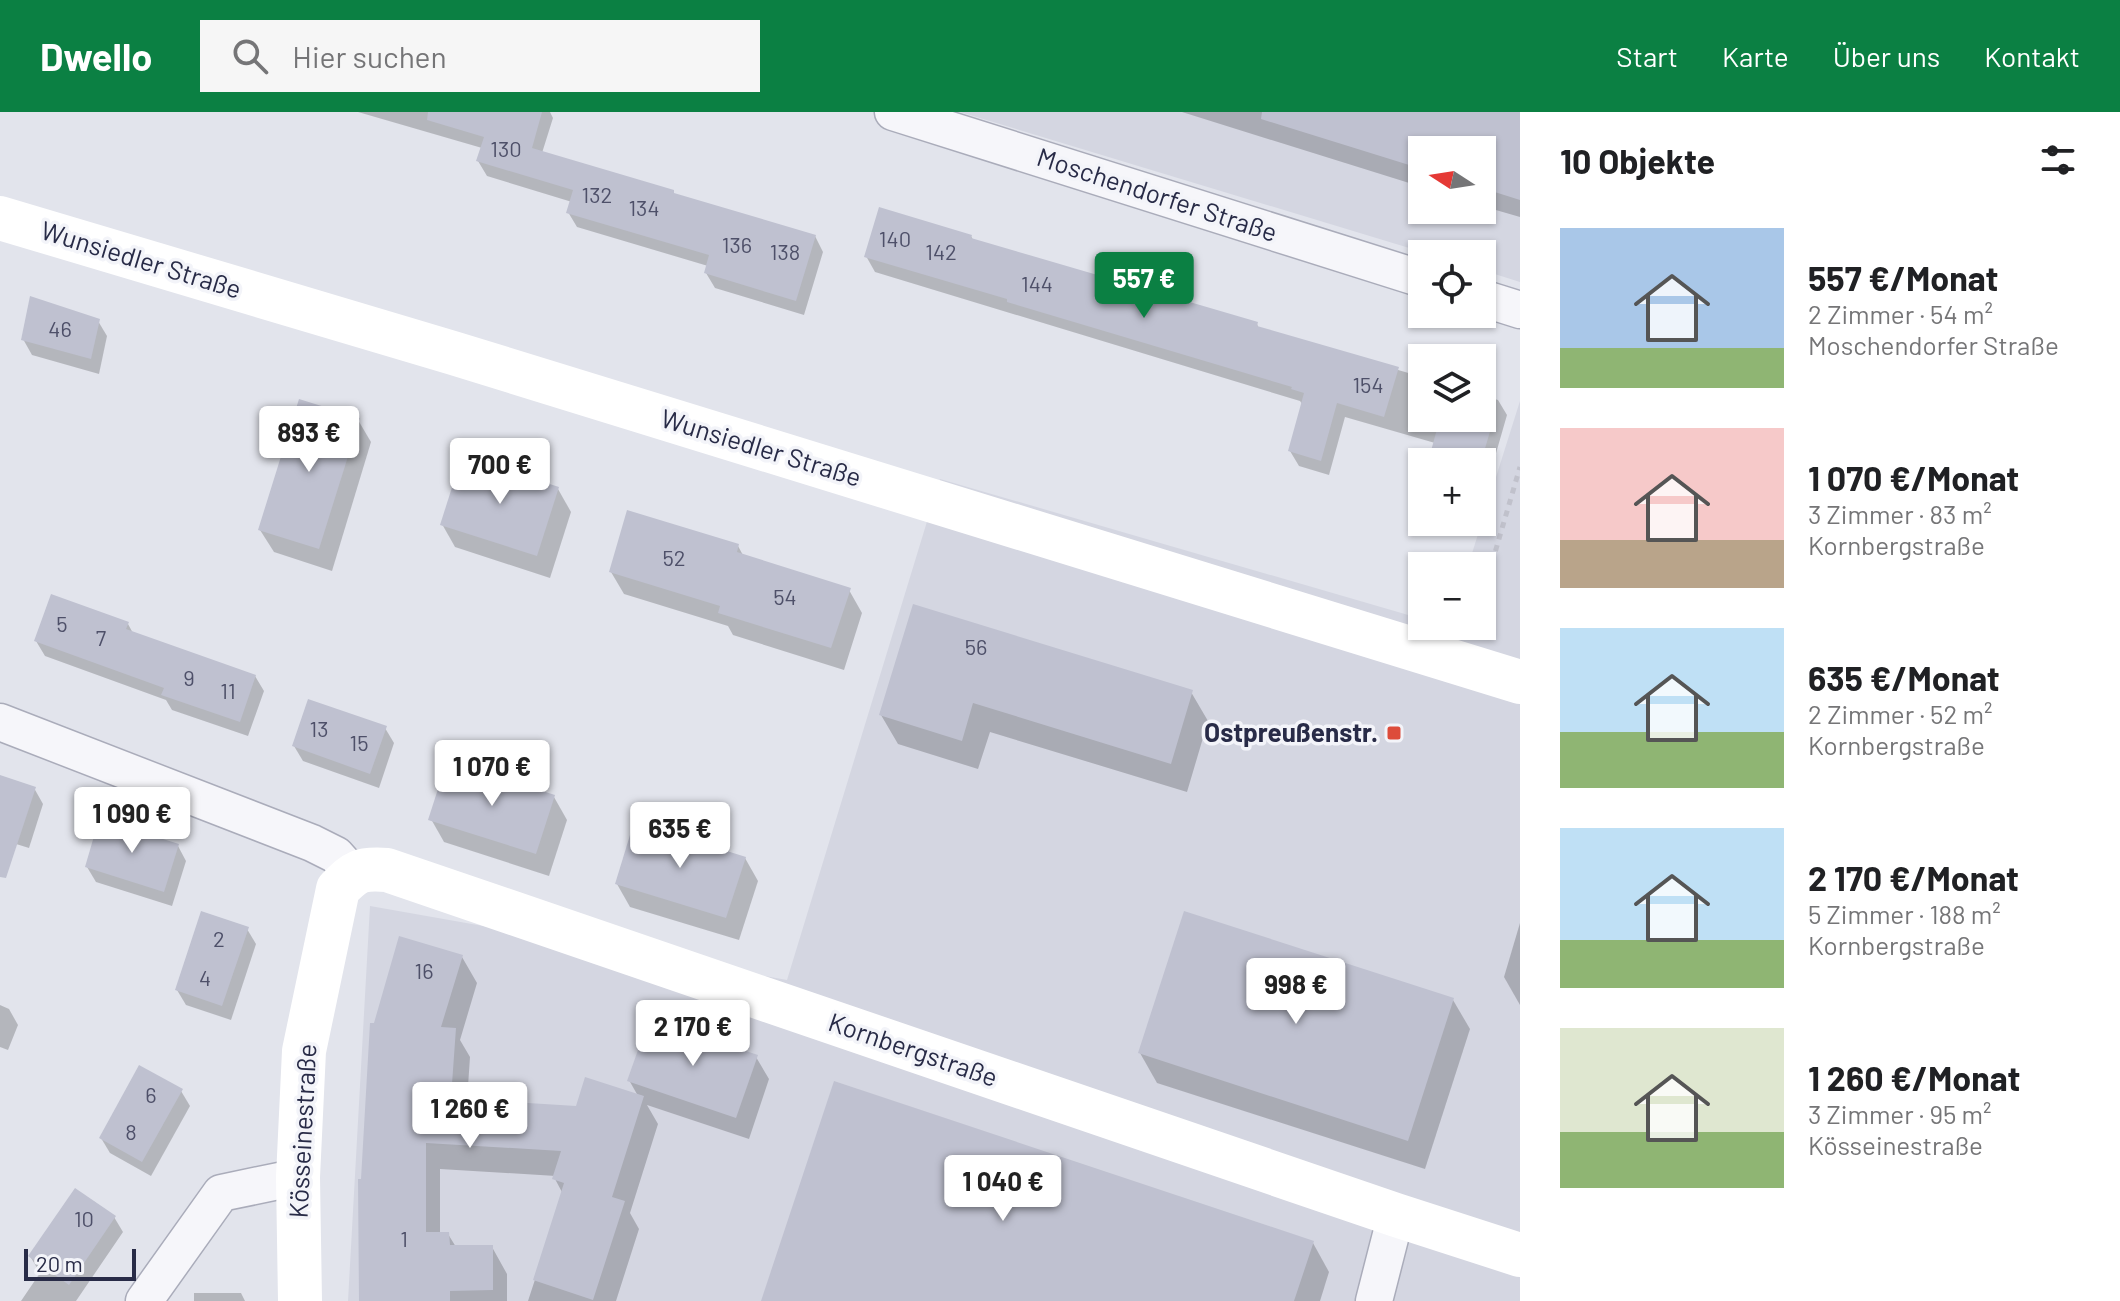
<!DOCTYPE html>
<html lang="de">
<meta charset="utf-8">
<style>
:root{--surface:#fff;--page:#f6f6f6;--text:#202124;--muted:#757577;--accent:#0b8043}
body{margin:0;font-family:Barlow,sans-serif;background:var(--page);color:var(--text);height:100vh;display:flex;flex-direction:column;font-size:30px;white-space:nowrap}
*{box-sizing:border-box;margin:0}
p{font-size:26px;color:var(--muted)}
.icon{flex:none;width:44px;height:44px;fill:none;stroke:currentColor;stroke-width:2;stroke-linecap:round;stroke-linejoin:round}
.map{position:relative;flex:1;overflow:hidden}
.side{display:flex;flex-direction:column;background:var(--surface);width:600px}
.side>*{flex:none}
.needle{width:52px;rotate:282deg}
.buttons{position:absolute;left:1408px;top:24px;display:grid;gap:16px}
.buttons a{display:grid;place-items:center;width:88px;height:88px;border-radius:0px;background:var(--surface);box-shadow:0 2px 6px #0004;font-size:40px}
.scale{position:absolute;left:24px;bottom:20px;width:112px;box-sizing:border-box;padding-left:8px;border:4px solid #282b47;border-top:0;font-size:22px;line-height:28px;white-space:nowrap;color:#282b47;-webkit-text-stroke:6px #f3f4f9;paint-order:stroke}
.price{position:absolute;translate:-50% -68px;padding:0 18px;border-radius:8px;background:#fff;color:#222;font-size:26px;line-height:52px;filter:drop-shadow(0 2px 4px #0008)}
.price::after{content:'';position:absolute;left:50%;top:48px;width:24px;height:18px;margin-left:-12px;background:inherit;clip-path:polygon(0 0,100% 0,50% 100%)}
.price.current{background:var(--accent);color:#fff}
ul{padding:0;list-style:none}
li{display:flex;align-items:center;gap:24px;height:200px;padding:0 40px}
li span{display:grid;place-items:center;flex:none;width:224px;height:160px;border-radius:0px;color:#555}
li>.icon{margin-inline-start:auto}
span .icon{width:96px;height:96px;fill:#fffc;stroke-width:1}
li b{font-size:34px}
h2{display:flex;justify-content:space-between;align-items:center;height:96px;padding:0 40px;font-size:34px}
header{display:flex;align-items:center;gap:48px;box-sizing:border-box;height:112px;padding:0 40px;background:var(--accent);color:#fff}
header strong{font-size:38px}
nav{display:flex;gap:44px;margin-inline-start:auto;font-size:28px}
.search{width:560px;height:72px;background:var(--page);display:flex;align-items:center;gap:20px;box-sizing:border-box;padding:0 28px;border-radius:0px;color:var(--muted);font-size:30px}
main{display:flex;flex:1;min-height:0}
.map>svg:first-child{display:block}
.built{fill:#d4d6e1;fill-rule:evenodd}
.shadow{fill:#0003}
.building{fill:#bfc1d0}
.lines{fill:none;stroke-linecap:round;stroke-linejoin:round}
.street-casing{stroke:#aaacba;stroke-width:39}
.path{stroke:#c0c1cb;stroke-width:5;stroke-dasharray:6 6;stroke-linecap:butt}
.street{stroke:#f6f6fa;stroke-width:36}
.secondary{stroke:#fff;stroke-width:44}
.poi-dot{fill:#dd4c3b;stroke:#f3f4f9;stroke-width:3}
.labels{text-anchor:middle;stroke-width:7;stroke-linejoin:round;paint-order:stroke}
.number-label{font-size:22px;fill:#4e5069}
.street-label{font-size:26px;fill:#282b47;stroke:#f3f4f9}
.poi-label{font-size:26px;font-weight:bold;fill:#282b47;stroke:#f3f4f9;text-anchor:end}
</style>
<header>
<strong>Dwello</strong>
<div class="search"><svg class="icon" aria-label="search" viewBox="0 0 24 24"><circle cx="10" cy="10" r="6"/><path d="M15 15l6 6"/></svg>Hier suchen</div>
<nav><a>Start</a><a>Karte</a><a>Über uns</a><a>Kontakt</a></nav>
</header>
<main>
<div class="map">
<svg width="1520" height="1189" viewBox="0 0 1520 1189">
<rect width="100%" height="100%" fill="#e2e4ec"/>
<g class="built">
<path d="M960,0H1520V170L1482,158V142H1429ZM1422,38H1482V98H1422Z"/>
<path d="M1520,289V1189H348L370,794L787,868L940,367L1422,507V514H1482V454H1468Z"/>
</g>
<g class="shadow">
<path d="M358,0H550L553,6L542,41L675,83L815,124L823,140L804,203L715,176L706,161L708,154L577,115L568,100L572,90L487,64L478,49L482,36Z"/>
<path d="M1182,0H1520V105L1482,94V38H1422V75Z"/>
<path d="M971,124L973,128L1257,212L1259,217L1422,265V306H1482V283L1498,288L1507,303L1482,390V350H1430L1435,331L1345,305L1329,363L1299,354L1290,339L1303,293L1300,289L875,160L866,144Z"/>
<path d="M98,209L107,224L99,262L32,243L23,227Z"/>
<path d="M358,308L371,330L332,459L274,440L260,418Z"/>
<path d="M558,377L571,400L550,466L455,435L442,412Z"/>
<path d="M738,434L744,445L849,478L862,501L844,558L733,523L728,514L624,482L611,460Z"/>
<path d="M914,495L1191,580L1208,609L1187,680L990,620L978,657L898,632L881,603Z"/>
<path d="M128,512L134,523L255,564L264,579L248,624L172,598L166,588L45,544L36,529Z"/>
<path d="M385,616L394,631L379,676L303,649L294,634Z"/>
<path d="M0,665L34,676L43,692L29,736L0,727Z"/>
<path d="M554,685L567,708L549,764L444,730L431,707Z"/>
<path d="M178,734L186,749L172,794L96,770L87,755Z"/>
<path d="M745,746L758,769L739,828L630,795L617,772Z"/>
<path d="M1520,811V893L1504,865Z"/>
<path d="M247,817L256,832L231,908L186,893L177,878Z"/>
<path d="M462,845L477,871L460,928L470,945L467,989L577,996L638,984L629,968L756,945L769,967L749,1027L647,993L658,1012L630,1101L639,1117L616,1189H528L563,1082L555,1067L556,1064L440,1057V1122H448L456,1135H492L507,1162V1189H361L362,1069Z"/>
<path d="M1453,888L1470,917L1425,1057L1157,971L1140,941Z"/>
<path d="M0,893L9,897L18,913L8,938L0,935Z"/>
<path d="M181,979L190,994L151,1064L110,1041L101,1026Z"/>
<path d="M114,1105L123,1120L76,1189H21L40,1161L30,1144Z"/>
<path d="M1313,1131L1329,1160L1320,1189H763Z"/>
<path d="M194,1181H241L245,1189H194Z"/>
</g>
<g class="building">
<path d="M428,0H542L532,36L674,78V81L816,123L796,189L704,161L709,143L566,101L573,78L476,49L484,25L427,8Z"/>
<path d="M1262,0H1520V88L1482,76V38H1422V57L1261,7Z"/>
<path d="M879,95L972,123L971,126L1258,210L1257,214L1399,255L1384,305L1337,291L1321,349L1288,339L1304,281L1291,277L1292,275L1007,190V187L864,145Z"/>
<path d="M30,184L100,207L91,247L21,228Z"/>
<path d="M299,287L360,306L319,437L258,418Z"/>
<path d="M1440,306H1494L1481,350H1428Z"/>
<path d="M462,344L559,375L537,444L440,413Z"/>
<path d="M627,398L739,432L737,440L851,476L831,536L718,501L720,494L609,460Z"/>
<path d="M51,482L129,510L126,517L256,563L240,610L161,583L164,576L34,529Z"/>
<path d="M913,492L1193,578L1171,652L973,591L962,629L879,603Z"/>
<path d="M308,587L387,614L370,662L292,634Z"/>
<path d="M447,649L555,683L536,742L428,708Z"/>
<path d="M0,663L36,675L6,766L0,765Z"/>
<path d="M99,707L179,732L164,780L85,755Z"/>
<path d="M634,710L746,745L726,806L615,772Z"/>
<path d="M201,799L249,815L222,894L175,878Z"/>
<path d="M1184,799L1454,886L1408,1029L1138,941Z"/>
<path d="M399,824L463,843L441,915L456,916L451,986L576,994L585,965L644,984L612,1085L625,1089L593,1188L533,1168L564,1071L552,1067L561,1039L426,1031V1120H449L450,1133H493V1178L450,1179V1189H359L358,1067H361L370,911H374Z"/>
<path d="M649,907L758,943L736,1006L627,969Z"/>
<path d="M139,953L183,977L142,1050L99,1026Z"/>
<path d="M834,969L1314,1129L1294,1189H761Z"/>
<path d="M75,1076L116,1104L69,1173L28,1144Z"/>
</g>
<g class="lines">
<defs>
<g id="street">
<path d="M893,0L1422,167"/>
<path d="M1482,186L1520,198"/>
<path d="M0,610L312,731L336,743L353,762"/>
<path d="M144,1189L221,1081L298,1065"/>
<path d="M1374,1189L1396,1103"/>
</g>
</defs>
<use href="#street" class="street-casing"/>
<path class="path" d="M1482,485L1520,355"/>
<use href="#street" class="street"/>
<g class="secondary">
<path d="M0,106L453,241L1520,570"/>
<path d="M300,1189L298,1065L304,939L338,777C356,759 360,756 387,758L1396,1103L1520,1143"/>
</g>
</g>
<rect class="poi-dot" x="1386" y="613" width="16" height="16" rx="4"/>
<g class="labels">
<g class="number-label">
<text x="506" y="45">130</text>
<text x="597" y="91">132</text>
<text x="644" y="104">134</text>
<text x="895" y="135">140</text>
<text x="737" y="141">136</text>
<text x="785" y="148">138</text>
<text x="941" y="148">142</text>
<text x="1037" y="180">144</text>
<text x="60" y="225">46</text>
<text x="1368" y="281">154</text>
<text x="674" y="454">52</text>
<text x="785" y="493">54</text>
<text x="62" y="520">5</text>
<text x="101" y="534">7</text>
<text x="976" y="543">56</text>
<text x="189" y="574">9</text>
<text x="228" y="587">11</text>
<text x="319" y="625">13</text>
<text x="359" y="639">15</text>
<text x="219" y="835">2</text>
<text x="424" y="867">16</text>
<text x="205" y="874">4</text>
<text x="151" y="991">6</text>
<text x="131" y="1028">8</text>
<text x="84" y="1115">10</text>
<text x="404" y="1135">1</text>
</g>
<g class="street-label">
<text transform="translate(1157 83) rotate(18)" y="9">Moschendorfer Straße</text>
<text transform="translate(141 148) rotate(17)" y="9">Wunsiedler Straße</text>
<text transform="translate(761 336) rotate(17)" y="9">Wunsiedler Straße</text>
<text transform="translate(913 938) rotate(19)" y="9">Kornbergstraße</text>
<text transform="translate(303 1019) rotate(-87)" y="9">Kösseinestraße</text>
</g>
<g class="poi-label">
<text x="1378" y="630">Ostpreußenstr.</text>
</g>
</g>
</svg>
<div class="buttons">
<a><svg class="needle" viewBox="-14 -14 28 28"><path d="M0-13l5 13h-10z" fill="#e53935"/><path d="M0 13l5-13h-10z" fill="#757577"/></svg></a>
<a><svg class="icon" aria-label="locate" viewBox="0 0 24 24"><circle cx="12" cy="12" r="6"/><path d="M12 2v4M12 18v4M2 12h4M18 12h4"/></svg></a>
<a><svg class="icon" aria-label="layers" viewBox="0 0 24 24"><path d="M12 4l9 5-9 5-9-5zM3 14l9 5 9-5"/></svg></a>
<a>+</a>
<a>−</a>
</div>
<div class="scale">20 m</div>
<b class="price current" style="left:1144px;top:208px">557 €</b>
<b class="price" style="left:309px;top:362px">893 €</b>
<b class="price" style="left:500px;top:394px">700 €</b>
<b class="price" style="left:492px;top:696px">1 070 €</b>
<b class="price" style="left:132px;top:743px">1 090 €</b>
<b class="price" style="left:680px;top:758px">635 €</b>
<b class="price" style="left:1296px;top:914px">998 €</b>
<b class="price" style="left:693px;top:956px">2 170 €</b>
<b class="price" style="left:470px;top:1038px">1 260 €</b>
<b class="price" style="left:1003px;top:1111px">1 040 €</b>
</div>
<section class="side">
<h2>10 Objekte<svg class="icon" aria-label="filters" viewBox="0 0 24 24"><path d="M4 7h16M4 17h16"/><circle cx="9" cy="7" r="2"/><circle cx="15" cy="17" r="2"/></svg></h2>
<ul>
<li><span style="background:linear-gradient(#a9c7e8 75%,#8fb573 0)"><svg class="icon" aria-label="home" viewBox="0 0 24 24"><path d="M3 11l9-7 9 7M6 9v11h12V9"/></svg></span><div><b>557 €/Monat</b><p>2 Zimmer · 54 m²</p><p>Moschendorfer Straße</p></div></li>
<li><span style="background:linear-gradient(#f6c9c9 70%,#b9a48a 0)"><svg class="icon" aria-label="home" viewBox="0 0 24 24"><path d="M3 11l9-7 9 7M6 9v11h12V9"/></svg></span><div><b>1 070 €/Monat</b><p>3 Zimmer · 83 m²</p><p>Kornbergstraße</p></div></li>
<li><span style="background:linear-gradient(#bfe0f5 65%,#8fb573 0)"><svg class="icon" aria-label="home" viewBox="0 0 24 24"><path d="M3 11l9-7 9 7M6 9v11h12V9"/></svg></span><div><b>635 €/Monat</b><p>2 Zimmer · 52 m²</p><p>Kornbergstraße</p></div></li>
<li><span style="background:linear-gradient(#bfe0f5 70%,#8fb573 0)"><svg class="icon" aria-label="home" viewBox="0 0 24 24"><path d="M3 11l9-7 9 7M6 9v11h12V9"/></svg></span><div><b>2 170 €/Monat</b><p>5 Zimmer · 188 m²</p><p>Kornbergstraße</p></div></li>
<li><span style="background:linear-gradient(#dfe7d0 65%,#8fb573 0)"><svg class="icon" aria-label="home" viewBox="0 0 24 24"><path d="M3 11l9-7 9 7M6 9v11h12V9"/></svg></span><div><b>1 260 €/Monat</b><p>3 Zimmer · 95 m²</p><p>Kösseinestraße</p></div></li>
</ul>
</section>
</main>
